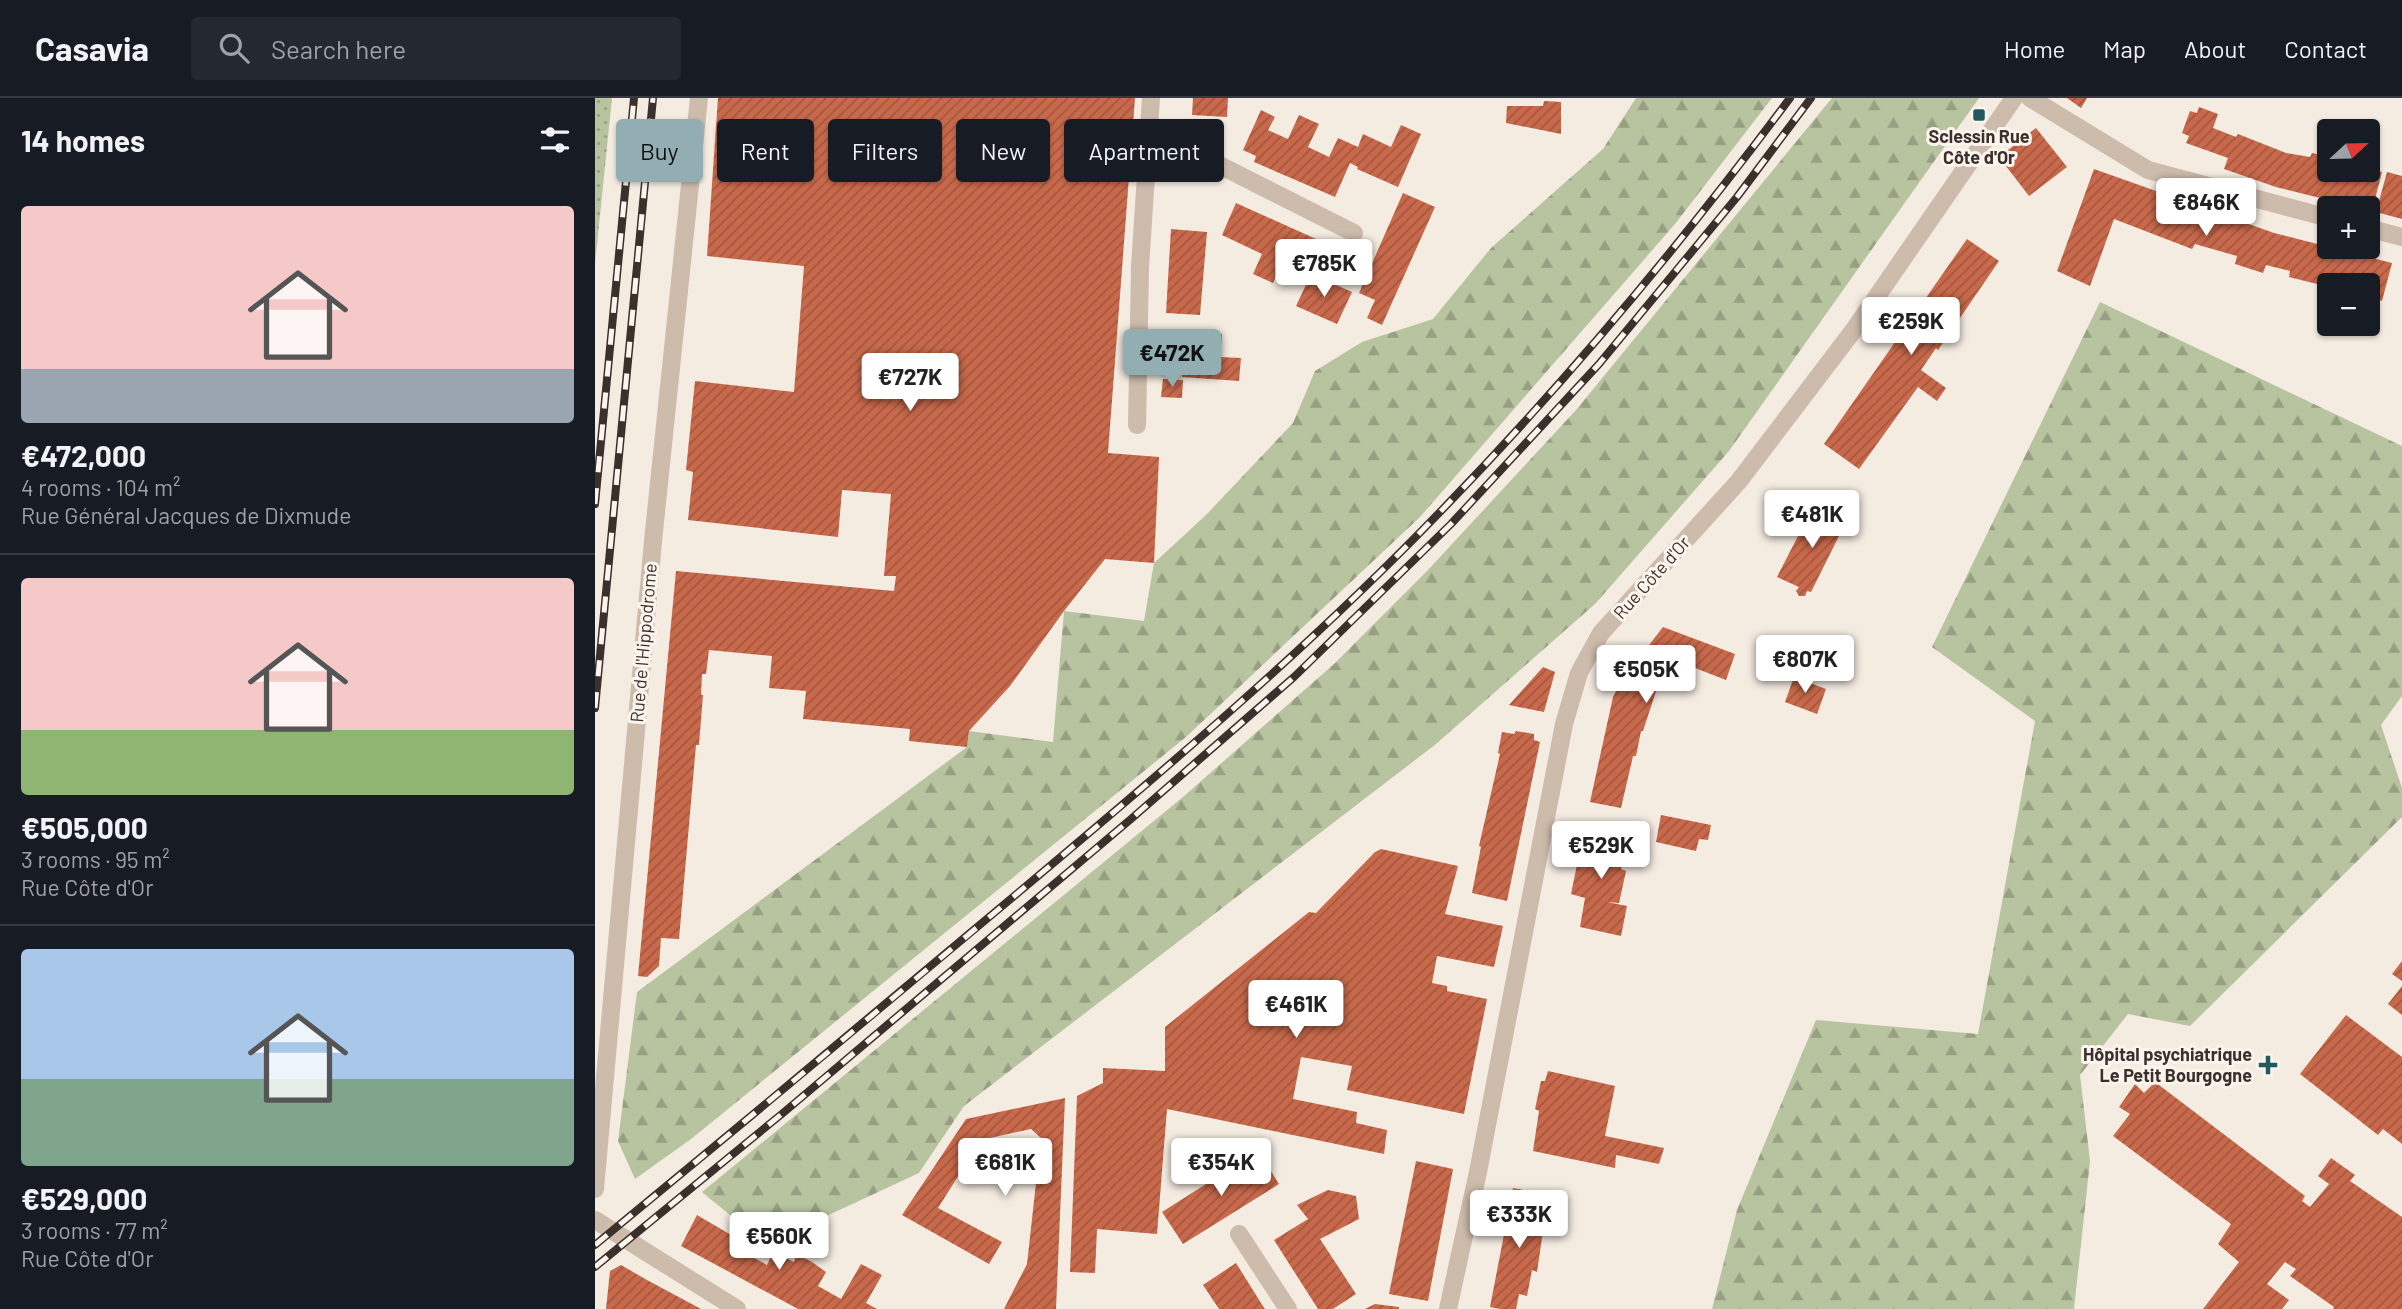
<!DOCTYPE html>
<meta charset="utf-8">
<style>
:root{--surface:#171b24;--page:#242831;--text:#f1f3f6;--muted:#9ea1a6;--line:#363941;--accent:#92aeb2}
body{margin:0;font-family:Barlow,sans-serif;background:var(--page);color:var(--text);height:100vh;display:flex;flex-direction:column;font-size:26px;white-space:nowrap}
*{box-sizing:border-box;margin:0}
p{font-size:23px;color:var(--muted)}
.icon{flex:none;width:38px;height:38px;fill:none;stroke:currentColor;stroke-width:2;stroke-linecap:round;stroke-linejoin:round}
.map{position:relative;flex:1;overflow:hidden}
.panel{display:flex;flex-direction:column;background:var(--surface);width:595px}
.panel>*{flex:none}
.guide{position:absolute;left:21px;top:21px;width:665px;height:63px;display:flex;gap:14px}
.needle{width:46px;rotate:68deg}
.buttons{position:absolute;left:1722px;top:21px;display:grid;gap:14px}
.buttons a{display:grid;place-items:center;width:63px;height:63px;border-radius:7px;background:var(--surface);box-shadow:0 2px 5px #0004;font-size:35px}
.price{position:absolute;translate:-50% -60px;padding:0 16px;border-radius:7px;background:#fff;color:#222;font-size:23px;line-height:46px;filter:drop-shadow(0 2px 4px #0008)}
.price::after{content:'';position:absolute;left:50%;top:42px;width:21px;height:16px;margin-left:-10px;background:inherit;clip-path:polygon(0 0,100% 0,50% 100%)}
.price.on{background:var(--accent);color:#111}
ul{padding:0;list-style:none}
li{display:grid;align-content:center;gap:14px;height:371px;padding:0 21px}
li+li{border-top:2px solid var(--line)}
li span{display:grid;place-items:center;height:217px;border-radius:7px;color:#555}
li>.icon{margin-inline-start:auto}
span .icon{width:126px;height:126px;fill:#fffc;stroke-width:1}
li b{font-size:30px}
h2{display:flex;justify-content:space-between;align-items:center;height:84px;padding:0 21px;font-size:30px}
.pill{padding:0 24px;border-radius:7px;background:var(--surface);box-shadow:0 2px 5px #0004;font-size:24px;line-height:63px}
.pill.on{background:var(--accent);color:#111}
header{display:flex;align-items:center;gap:42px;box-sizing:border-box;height:98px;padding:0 35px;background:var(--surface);border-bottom:2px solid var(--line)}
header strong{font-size:33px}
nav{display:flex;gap:38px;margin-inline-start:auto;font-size:24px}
.search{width:490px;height:63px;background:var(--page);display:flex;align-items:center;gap:18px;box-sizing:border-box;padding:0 24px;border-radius:7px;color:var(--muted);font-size:26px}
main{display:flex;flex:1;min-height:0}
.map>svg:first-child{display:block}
.green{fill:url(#green-dots)}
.forest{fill:url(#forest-firs)}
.building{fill:url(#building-hatch)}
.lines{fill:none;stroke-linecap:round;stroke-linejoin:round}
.minor{stroke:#cdbbac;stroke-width:18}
.rail-casing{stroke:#3b302b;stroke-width:8}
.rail{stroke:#fbf5ee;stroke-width:5;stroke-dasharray:16;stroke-linecap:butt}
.poi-dot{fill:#1f5a5e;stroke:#fbf5ee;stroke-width:2.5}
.labels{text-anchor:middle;stroke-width:6;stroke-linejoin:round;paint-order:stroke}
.poi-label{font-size:18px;font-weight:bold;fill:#3b302b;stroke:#fbf5ee}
.street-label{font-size:18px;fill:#3b302b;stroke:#fbf5ee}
</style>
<header>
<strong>Casavia</strong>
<div class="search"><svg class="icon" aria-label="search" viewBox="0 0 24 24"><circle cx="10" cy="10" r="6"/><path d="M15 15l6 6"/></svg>Search here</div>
<nav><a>Home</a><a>Map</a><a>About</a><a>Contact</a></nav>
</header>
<main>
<section class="panel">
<h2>14 homes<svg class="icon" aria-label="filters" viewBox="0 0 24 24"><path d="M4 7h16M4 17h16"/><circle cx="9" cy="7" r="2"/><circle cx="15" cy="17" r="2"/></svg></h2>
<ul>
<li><span style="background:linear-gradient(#f6c9c9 75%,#9aa5b1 0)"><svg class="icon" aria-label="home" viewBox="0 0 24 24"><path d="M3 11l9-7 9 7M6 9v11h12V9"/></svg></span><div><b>€472,000</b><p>4 rooms · 104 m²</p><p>Rue Général Jacques de Dixmude</p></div></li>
<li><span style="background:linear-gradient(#f6c9c9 70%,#8fb573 0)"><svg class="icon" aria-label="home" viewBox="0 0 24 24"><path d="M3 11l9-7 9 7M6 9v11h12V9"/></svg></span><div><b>€505,000</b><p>3 rooms · 95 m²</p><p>Rue Côte d'Or</p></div></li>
<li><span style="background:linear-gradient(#a9c7e8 60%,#7fa58c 0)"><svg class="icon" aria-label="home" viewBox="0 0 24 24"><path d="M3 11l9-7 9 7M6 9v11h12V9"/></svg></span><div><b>€529,000</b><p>3 rooms · 77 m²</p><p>Rue Côte d'Or</p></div></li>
</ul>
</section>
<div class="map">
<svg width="1807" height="1211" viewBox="0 0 1807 1211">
<defs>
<pattern id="green-dots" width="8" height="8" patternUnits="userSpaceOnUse" patternTransform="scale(1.75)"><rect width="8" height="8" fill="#b8c4a0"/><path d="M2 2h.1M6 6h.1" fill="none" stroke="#97a083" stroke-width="1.8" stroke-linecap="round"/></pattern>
<pattern id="forest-firs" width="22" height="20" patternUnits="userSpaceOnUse" patternTransform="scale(1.75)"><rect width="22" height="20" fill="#b8c4a0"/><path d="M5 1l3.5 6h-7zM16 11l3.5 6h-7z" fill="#97a083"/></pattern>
<pattern id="building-hatch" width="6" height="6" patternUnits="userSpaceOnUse" patternTransform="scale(1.75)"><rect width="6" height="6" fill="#c8694b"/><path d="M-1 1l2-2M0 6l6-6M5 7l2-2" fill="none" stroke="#a4573f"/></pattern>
</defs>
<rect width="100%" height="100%" fill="#f4ebe1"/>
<path class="green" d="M0,0H17L0,166Z"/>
<g class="forest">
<path d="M1041,0H1177L1080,126L825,419L591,639L96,1041L40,1081L23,1043L42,894L372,649L374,633L458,644L469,513L549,523L559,465L611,417L698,325L720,273L767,244L838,221L896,150L1008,51Z"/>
<path d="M1237,0H1384L1134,353L1000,506L841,646L369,1008L324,1075L197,1134L182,1138H157C154,1131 116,1102 107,1094L588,699L739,566L833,472L981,312Z"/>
<path d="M1505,204L1807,348V598L1786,627L1807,690V719L1595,928L1533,916L1485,977L1495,1063L1479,1211H1117L1142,1112L1221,922L1383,936L1440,623L1337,549Z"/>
</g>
<g class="building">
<path d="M123,0H540L513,355L564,359L559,465L510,461L469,513L415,588L374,633L372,649L314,643L315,631L208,621L211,593L174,590L177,558L114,552L111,576H107L106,597H108L104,647H101L84,841L66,840L64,868L52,879L43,878L81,473L299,493L301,478H289L296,396L247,392L243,439L93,422L98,374L91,372L100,283L199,294L209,168L112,158Z"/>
<path d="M598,0H633L632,19L597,17Z"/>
<path d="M1472,0H1492L1486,10Z"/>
<path d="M949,3L966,4V36L911,25L912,8H948Z"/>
<path d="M1604,9L1623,16L1618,30L1641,39L1643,36L1691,55L1715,59L1717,55L1734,59V72L1773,71L1787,74L1777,113L1681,89L1629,71L1633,60L1591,45L1594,38L1587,35L1595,13L1602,15Z"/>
<path d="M666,12L680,19L673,32L693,41L704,17L724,26L713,49L734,59L743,40L763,49L768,36L796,49L806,27L826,36L803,89L762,71L763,69L755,65L740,99L659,64L661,58L648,52Z"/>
<path d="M1441,30L1472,69L1434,98L1404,59Z"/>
<path d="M1499,71L1679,135L1797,165L1787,203L1773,199V187H1734V189L1694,179L1695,173L1671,167L1668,175L1640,166L1642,158L1600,146L1597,151L1519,121L1495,188L1462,173Z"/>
<path d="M1792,74L1807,78V121L1781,114Z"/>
<path d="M808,95L840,109L787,227L772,220L780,202L764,195Z"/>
<path d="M641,105L721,141L707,173L687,164L678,185L658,176L667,156L627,137Z"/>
<path d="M576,131L612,134L605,217L571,215Z"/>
<path d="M1372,141L1404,163L1343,252L1341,250L1326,272L1351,290L1342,303L1323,289L1264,371L1229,346Z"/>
<path d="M716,176L757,194L742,226L701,208Z"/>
<path d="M591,233L627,236L625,259L646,260L644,283L587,279Z"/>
<path d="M568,281L588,282L587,300L566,299Z"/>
<path d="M1219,407L1252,422L1216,494L1212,493L1210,498H1204L1201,493L1204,489L1182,479Z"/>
<path d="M1068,529L1140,556L1131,582L1082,563L1077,580L1068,578L1064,584L1048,633H1046L1041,658H1038L1026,710L995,704L1018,599L1032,572L1035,567L1046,565L1051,551Z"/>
<path d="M948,569L960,574L949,614L914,607Z"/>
<path d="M1199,579L1231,591L1222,616L1190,604Z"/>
<path d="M921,633L939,636V642L945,644L912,803L877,795L886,749L884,748L905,656L903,655L907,634L919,636Z"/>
<path d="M1066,717L1116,727L1113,742L1104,741L1101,753L1061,744Z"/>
<path d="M990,728L1026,735L1023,757L1028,758L1026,771L1031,773L1024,805L1012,804L1032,808L1026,838L985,829L990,800L976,796Z"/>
<path d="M786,751L863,768L850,816L908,828L899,869L842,858L837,885L852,888V893L892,901L869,1016L752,992L757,968L706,959L698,1001L762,1014L761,1025L792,1032L789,1056L572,1011L562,1136L502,1131L500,1175L475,1174L482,998L508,985V970L570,973V929L714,814L721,815L780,754Z"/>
<path d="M1807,863V883L1797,876Z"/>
<path d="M1807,888V917L1793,906Z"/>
<path d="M1751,917L1807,959V1046L1788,1031L1783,1037L1705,976Z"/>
<path d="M953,973L1020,988L1010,1038L1069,1050L1064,1066L1021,1057L1020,1070L938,1053L944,1013L940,1011L946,983H950Z"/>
<path d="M1560,984L1710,1098L1707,1103L1715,1109L1734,1086L1723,1078L1736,1060L1760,1077L1755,1083L1807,1119V1211H1738L1739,1209L1695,1178L1701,1171L1690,1164L1672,1186L1694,1202L1687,1211H1608L1644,1164L1623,1146L1636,1126L1518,1038L1535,1016L1524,1009L1540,986L1549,995Z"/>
<path d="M470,1000L461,1211H409L432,1166L446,1040L436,1031L386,1042L343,1110L407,1144L394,1166L307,1117L371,1021Z"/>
<path d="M663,1053L684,1086L588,1146L567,1114Z"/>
<path d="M821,1063L858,1071L833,1203L794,1196Z"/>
<path d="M918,1090L948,1096L942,1124L949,1126L942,1174L937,1172L932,1198L924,1196L921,1211H905L895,1209Z"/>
<path d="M733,1092L761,1098L764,1121L725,1141L761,1196L738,1211H723L679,1142L713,1121L702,1107Z"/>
<path d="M102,1117L143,1141L139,1149L172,1167L178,1154L199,1164L201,1156L217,1164L231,1174L223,1188L246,1201L266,1166L287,1177L271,1205L282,1211H203L86,1148Z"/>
<path d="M641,1165L666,1205L670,1211H624L608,1187Z"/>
<path d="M26,1167L52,1182L106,1211H11L15,1173Z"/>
<path d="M780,1206L804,1209V1211H770Z"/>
</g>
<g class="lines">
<g class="minor">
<path d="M1435,0L1553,72L1734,120"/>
<path d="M555,32L759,135"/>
<path d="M1773,130L1807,139"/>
<path d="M542,327L545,169L556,0"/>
<path d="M0,1091L58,443L104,0"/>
<path d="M0,1122L142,1211"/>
<path d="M644,1136L693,1211"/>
<path d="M853,1211L883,1074L969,626L984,575L1006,535L1144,383L1258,233L1419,0"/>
</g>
<defs>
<g id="rail">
<path d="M0,406L39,0"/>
<path d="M0,610L58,0"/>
<path d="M0,1147C142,1030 283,913 424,794C568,673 714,550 845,414C971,284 1087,145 1195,0"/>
<path d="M0,1169L188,1015L536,721L699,579L856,426L1004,266L1142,99L1216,0"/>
</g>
</defs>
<use href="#rail" class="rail-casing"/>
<use href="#rail" class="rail"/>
</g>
<g class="poi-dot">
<rect x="1377" y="10" width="14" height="14" rx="3.5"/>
<path d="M1669.5 956.5h7v7h7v7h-7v7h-7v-7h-7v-7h7z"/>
</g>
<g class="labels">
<g class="poi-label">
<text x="1384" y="45">Sclessin Rue<tspan x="1384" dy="21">Côte d'Or</tspan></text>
<text x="1657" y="963" text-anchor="end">Hôpital psychiatrique<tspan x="1657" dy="21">Le Petit Bourgogne</tspan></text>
</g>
<g class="street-label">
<text transform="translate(1057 480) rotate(-48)" y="6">Rue Côte d'Or</text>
<text transform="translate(49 545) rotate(-85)" y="6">Rue de l'Hippodrome</text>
</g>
</g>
</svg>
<div class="buttons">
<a><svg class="needle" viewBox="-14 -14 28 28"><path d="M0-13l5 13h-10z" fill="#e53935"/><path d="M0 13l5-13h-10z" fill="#9ea1a6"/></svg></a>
<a>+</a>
<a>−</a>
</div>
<b class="price" style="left:1611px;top:140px">€846K</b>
<b class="price" style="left:729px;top:201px">€785K</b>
<b class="price" style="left:1316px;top:259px">€259K</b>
<b class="price on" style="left:577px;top:291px">€472K</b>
<b class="price" style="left:315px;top:315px">€727K</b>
<b class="price" style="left:1217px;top:452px">€481K</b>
<b class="price" style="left:1210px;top:597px">€807K</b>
<b class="price" style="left:1051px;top:607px">€505K</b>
<b class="price" style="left:1006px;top:783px">€529K</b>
<b class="price" style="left:701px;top:942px">€461K</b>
<b class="price" style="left:410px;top:1100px">€681K</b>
<b class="price" style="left:626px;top:1100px">€354K</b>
<b class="price" style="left:924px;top:1152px">€333K</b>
<b class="price" style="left:184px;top:1174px">€560K</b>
<div class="guide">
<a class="pill on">Buy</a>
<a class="pill">Rent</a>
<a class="pill">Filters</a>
<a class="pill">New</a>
<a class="pill">Apartment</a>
</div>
</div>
</main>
